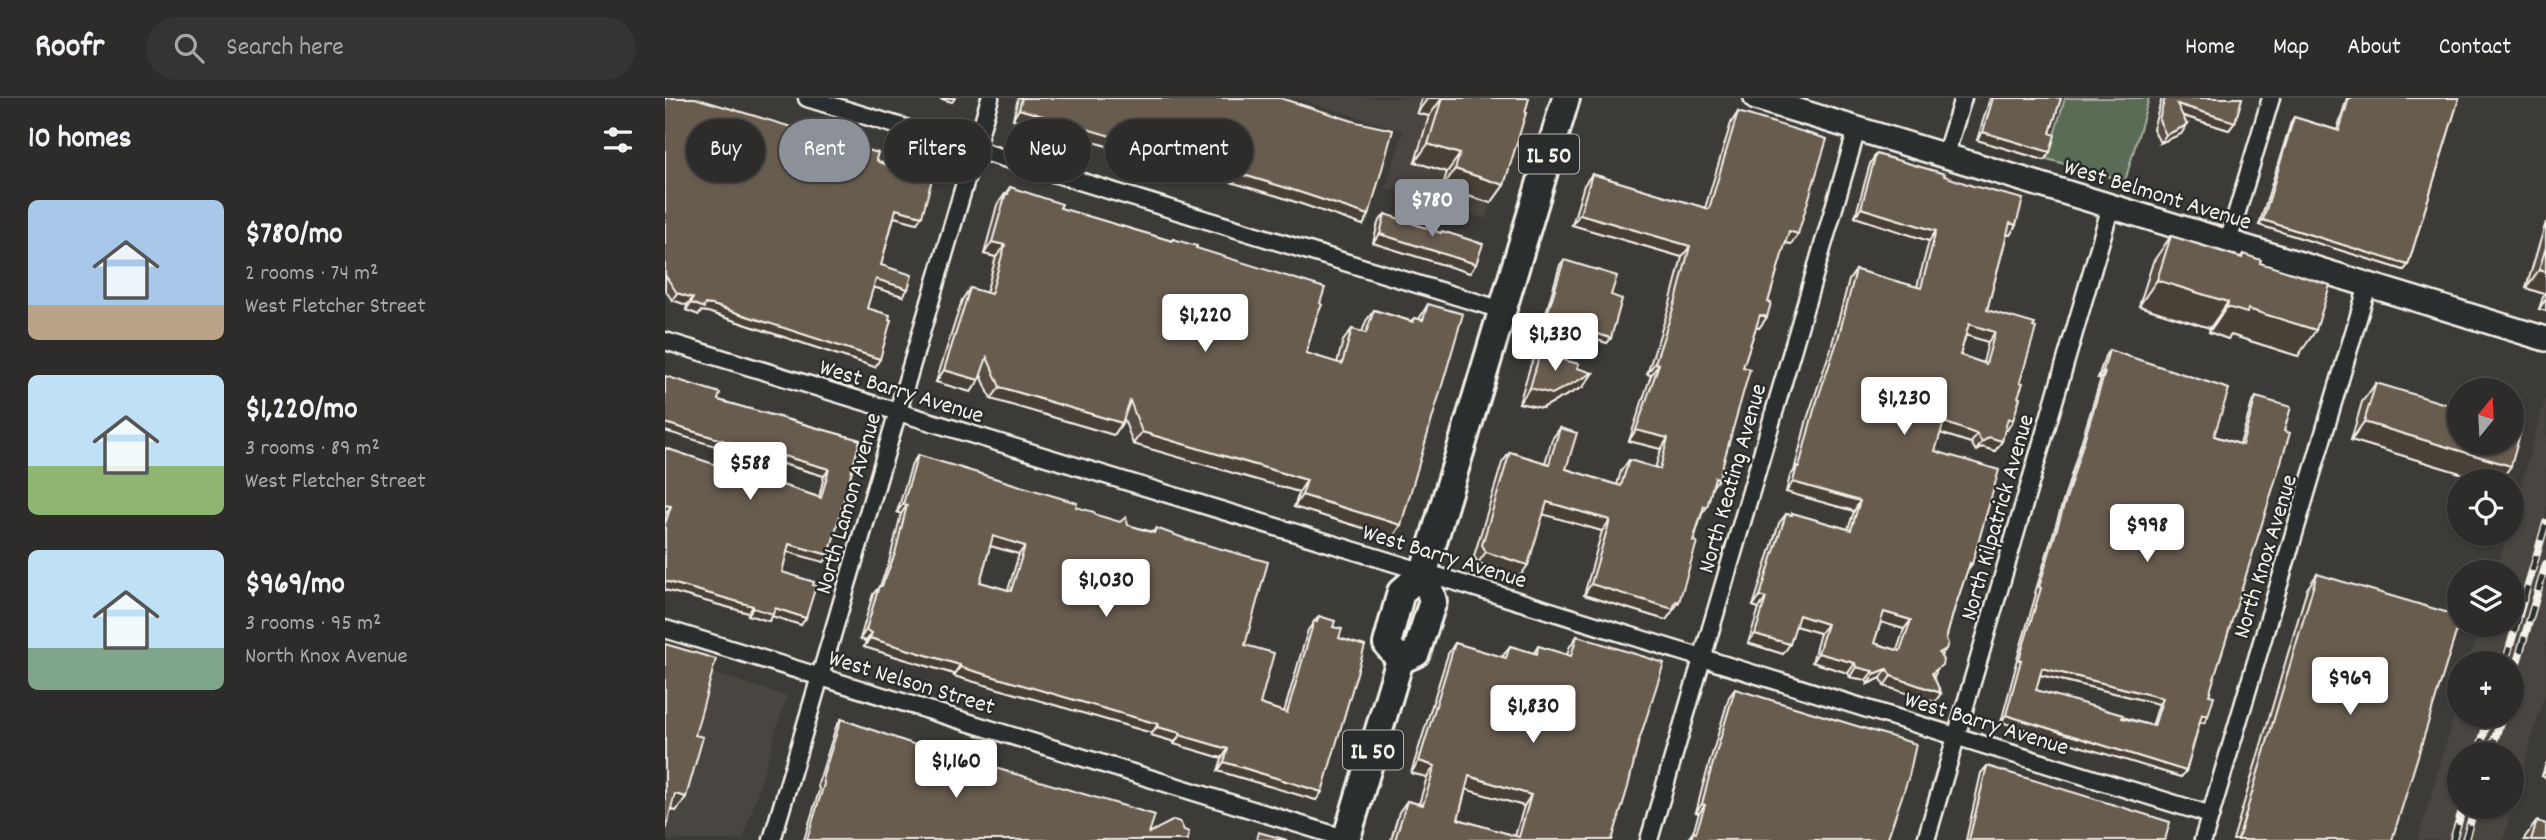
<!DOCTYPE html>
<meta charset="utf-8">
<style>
:root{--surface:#2e2c2a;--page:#363432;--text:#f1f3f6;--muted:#a7a7a8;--line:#494847;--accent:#8c9099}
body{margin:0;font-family:Dekko,sans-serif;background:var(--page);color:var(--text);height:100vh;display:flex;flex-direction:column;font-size:26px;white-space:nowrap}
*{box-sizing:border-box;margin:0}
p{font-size:23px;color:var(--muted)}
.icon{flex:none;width:38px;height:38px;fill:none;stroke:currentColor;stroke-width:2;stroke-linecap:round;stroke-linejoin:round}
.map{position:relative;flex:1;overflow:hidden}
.side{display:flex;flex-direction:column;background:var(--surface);width:665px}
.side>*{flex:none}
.top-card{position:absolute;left:21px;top:21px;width:665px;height:63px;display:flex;gap:14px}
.needle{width:46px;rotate:18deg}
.tools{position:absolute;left:1782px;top:280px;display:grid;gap:14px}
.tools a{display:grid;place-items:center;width:77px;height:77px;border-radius:50%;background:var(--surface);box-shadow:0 2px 5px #0004,0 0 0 2px var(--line);font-size:35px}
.price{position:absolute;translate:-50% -60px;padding:0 16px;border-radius:7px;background:#fff;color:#222;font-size:23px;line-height:46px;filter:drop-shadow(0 2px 4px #0008)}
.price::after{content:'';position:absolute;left:50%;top:42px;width:21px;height:16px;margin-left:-10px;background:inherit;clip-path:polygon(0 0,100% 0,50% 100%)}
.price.current{background:var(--accent);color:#fff}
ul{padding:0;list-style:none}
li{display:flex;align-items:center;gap:21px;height:175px;padding:0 28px}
li span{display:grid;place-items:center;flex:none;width:196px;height:140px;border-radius:10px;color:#555}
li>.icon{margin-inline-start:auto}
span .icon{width:84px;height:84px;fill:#fffc;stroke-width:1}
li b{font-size:30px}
h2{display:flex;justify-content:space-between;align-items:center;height:84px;padding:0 28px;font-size:30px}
.chip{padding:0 24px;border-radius:32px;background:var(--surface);box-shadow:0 2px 5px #0004,0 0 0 2px var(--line);font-size:24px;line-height:63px}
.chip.current{background:var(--accent);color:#fff}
header{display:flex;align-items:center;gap:42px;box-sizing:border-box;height:98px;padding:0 35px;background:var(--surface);border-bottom:2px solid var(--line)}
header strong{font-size:33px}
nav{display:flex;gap:38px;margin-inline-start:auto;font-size:24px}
.search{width:490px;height:63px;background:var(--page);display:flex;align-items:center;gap:18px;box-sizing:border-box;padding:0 24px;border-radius:38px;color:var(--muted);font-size:26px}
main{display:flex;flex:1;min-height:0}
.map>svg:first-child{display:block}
.built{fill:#4a453f;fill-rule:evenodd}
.green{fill:#5a6c56;stroke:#a7ae9f;stroke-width:2}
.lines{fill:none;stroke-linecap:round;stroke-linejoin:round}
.minor-casing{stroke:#f4f1e8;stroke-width:21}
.secondary-casing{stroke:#f4f1e8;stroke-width:28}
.primary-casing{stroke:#f4f1e8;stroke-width:32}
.minor{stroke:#2a2d2e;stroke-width:16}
.secondary{stroke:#2a2d2e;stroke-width:23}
.primary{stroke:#2a2d2e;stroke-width:26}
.rail-casing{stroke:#f4f1e8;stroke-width:8}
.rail{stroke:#2a2d2e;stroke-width:5;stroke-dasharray:16;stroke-linecap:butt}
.wall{fill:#594e44;stroke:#f4f1e8;stroke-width:2;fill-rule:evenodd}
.shaded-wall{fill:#494037;stroke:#f4f1e8;stroke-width:2}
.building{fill:#685b4f;stroke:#f4f1e8;stroke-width:2;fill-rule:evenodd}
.labels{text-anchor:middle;stroke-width:5;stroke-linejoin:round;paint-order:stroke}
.shield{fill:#2a2d2e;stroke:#b7b6b0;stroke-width:2}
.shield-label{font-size:23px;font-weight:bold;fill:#f4f1e8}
.street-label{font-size:24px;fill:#f4f1e8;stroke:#2a2d2e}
</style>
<header>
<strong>Roofr</strong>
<div class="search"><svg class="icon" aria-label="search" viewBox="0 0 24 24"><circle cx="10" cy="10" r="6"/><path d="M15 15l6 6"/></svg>Search here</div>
<nav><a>Home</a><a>Map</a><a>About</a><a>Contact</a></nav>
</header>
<main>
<section class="side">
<h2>10 homes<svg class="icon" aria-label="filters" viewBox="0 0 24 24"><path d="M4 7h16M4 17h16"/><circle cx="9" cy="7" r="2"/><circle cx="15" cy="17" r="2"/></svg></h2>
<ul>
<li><span style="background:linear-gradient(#a9c7e8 75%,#b9a48a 0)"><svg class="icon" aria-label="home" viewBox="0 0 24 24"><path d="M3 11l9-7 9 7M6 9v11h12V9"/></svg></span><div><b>$780/mo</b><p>2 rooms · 74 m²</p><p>West Fletcher Street</p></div></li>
<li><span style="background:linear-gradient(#bfe0f5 65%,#8fb573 0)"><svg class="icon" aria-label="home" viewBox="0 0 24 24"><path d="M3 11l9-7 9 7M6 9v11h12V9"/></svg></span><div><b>$1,220/mo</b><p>3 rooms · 89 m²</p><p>West Fletcher Street</p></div></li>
<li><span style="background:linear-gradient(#bfe0f5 70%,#7fa58c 0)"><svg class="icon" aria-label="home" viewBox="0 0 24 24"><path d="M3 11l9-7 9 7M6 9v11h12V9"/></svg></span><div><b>$969/mo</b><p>3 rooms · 95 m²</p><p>North Knox Avenue</p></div></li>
</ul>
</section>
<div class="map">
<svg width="1881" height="742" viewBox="0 0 1881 742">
<rect width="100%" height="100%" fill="#3d3b38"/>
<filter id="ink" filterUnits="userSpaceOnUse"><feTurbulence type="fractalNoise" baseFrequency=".0143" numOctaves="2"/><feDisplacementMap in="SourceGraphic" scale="14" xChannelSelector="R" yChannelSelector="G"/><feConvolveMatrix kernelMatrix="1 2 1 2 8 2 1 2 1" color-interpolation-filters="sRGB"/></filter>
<g filter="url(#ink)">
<g class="built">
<path d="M630,0H861L821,121L721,90L738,33Z"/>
<path d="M1881,300V591L1838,742H1753L1794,601V618H1846V565H1804L1815,527H1846V474H1831L1842,436H1846V421ZM1794,656H1846V709H1794Z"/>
<path d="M0,561L122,598L78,742H0Z"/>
</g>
<path class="green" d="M1400,0H1484L1460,83L1382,61Z"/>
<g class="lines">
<defs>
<g id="minor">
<path d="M142,0L837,212"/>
<path d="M1280,58L1298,0"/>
<path d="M1563,144L1606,0"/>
<path d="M0,243L759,474L1546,717"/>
<path d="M0,531L682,741"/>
<path d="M107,742L325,0"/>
<path d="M984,742L1192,31"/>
<path d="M1261,742L1446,108"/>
<path d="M1538,742L1703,187"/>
</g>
<path id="secondary" d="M1091,0L1881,241"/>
<g id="primary">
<path d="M735,562L722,546L736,494L759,474L901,0"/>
<path d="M735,562L751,555L768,503L759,474"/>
<path d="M681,742L735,562"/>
</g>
</defs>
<use href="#minor" class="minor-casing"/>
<use href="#secondary" class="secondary-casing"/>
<use href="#primary" class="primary-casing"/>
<use href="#minor" class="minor"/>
<use href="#secondary" class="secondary"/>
<use href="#primary" class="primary"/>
<defs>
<g id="rail">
<path d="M1840,565L1881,425"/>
<path d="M1846,585L1881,466"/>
<path d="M1813,656L1824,618"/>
<path d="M1825,656L1837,618"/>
<path d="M1788,742L1798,709"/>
<path d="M1800,742L1810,709"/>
</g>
</defs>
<use href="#rail" class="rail-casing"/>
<use href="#rail" class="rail"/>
</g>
<g class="wall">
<path d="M0,0L211,61L214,64L243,73L247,67L252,125L229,119L216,167L238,198L208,189L202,210L210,269L43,214L36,213L34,217L21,212L22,207L7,202L0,192Z"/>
<path d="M353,0H615L704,117L698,127L616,99L499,64L500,61L472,52L470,56L348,21Z"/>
<path d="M757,0H864L839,87L826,105L777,90L782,74L750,64L764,18L752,15Z"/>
<path d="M1325,0H1396L1385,35L1379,62L1312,42Z"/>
<path d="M1497,0H1577L1570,24L1564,32L1518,18L1522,27L1516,36L1495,45L1488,31Z"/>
<path d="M1682,0H1794L1743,167L1739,172L1594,127L1626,24L1629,19L1672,32Z"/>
<path d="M1073,14L1126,146L1120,145L1103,204L1102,219L1094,230L1091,229L1078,269L1042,409L1037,416L1006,515L1001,522L919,497L937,433L878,416L855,478L813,465L809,458L837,365L845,354L880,365L887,341L895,330L901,371L952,387L956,373L964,362L990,370L996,351L964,343L986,277L982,276L1004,209L1017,159L907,127L919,87L927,76L1040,110L1066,25Z"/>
<path d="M1211,56L1279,78L1351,127L1345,137L1342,136L1322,212L1355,284L1348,322L1342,332L1340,331L1337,343L1330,353L1317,349L1311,353L1306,345L1275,335L1270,353L1307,466L1302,473L1289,512L1281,541V551L1276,558L1270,577L1268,578L1276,595L1270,604L1219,588L1216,580L1203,586L1201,582L1185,579L1183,575L1147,564L1155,535L1130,528L1118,556L1083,545L1094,510L1088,508L1114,425L1121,416L1126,417L1127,415L1183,431L1189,413L1121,394L1125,378L1129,373L1142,321L1166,250L1184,182L1191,172L1252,189L1264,143L1190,119L1205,66ZM1301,237L1323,244L1318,265L1295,257ZM1216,524L1239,531L1232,552L1209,545Z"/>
<path d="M345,89L395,110L507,143L508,141L531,150L652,217L641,255L672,265L678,243L687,231L697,234L701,223L709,212L746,223L749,220L754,221L763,206L728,439L629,409L634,394L468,346L459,321L457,325L449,337L326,301L316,277L314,282L306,294L271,284L297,202L305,190L321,195L331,159L319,156L332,107Z"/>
<path d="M720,116L805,175L708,145L713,125Z"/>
<path d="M1881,124V213L1874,211L1879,196L1861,190Z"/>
<path d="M1506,138L1576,159L1578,156L1595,165L1633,258L1566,237L1563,241L1544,234L1545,230L1474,208L1488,164Z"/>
<path d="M899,162L946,197V240L942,245L878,225L895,167Z"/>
<path d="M876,252L898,262L912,270L918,289L877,310L854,305L866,266Z"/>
<path d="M1444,252L1549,338L1575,346L1587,305L1591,299L1544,597L1539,625L1535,623L1521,673L1516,679L1336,624L1351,568H1350L1371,496L1370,495L1436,280H1433L1440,258ZM1375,577L1494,606L1487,628L1371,592Z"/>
<path d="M1711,285L1835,383H1822L1686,342L1697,304Z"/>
<path d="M53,302L195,342L164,457L159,464L122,453L117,474L136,527L107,518L104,523L83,517L84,515L0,492V419L1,415L0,414V350L91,381L97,362ZM117,366L159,378L154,399L111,385Z"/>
<path d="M253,357L411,409L431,417L463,427L488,434L491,430L580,547L595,606L619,614L643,532L654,518L668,529L674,540L651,702L553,673L557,660L509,646L510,644L486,637L487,635L289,578V576L199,549L201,543L195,541L208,496L215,488L224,464L236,416L232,414L247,366ZM325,448L354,456L343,492L315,484Z"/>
<path d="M1652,476L1727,742H1568L1642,491Z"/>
<path d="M912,538L973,646L947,742H726L734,714L742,703L754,706L762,679L746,675L783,556L790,545L837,559L845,548L869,555L873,548L902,557L904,550ZM801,691L859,708L850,738L793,721Z"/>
<path d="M1070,591L1222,742H1022L1028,734L1034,715L1031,714L1038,687L1064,599Z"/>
<path d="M176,621L484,735L522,742H139L154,693L153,686L171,629Z"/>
<path d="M1881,665V680L1877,678Z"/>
<path d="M1322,668L1500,742H1301L1316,675Z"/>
<path d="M1872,723L1881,742H1859L1860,739Z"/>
</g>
<g class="shaded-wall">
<path d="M274,0H290L287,4Z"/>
<path d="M763,0H777L764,18L752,15Z"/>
<path d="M1512,6L1570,24L1564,32L1506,14Z"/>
<path d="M354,11L477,43L506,51L500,61L472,52L470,56L348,21Z"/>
<path d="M1522,27L1516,36L1495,45L1501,37Z"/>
<path d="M1318,34L1385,54L1379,62L1312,42Z"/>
<path d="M763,46L795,56L782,74L750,64Z"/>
<path d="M505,55L622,90L704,117L698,127L616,99L499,64Z"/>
<path d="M790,71L839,87L826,105L777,90Z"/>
<path d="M1196,110L1271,133L1264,143L1190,119Z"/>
<path d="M231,111L257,118L252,125L226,118Z"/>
<path d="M915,116L1025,148L1017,159L907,127Z"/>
<path d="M1598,122L1743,167L1739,172L1594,127Z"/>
<path d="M1345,125L1351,127L1345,137L1338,135Z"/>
<path d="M1124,133L1133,136L1126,146L1116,144Z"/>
<path d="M715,136L811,166L805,175L708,145Z"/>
<path d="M327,144L340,147L331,159L319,156Z"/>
<path d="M1874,172L1881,174V193L1879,196L1861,190Z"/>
<path d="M211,181L243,191L238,198L205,188Z"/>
<path d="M1492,182L1563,204L1545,230L1474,208Z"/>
<path d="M12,195L28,200L22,207L7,202Z"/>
<path d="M1881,201V213L1874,211Z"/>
<path d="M26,205L48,207L215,261L210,269L43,214L36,213L34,217L21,212Z"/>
<path d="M1562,209L1583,211L1651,232L1633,258L1566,237L1563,241L1544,234Z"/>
<path d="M1095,217L1102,219L1094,230L1087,228Z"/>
<path d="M881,220L946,240L942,245L878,225Z"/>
<path d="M1304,226L1330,234L1323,244L1297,236Z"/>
<path d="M990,265L994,266L986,277L982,276Z"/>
<path d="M279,272L314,282L306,294L271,284Z"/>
<path d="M1438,273L1440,274L1436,280H1433Z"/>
<path d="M928,275L918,289L877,310L854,305L865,290Z"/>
<path d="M335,289L457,325L449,337L326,301Z"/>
<path d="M1343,320L1348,322L1342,332L1336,330Z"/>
<path d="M1279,324L1312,336L1306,345L1272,334Z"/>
<path d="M1699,324L1846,368L1835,383H1822L1686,342Z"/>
<path d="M0,325L101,355L97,362L0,333Z"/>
<path d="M971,332L1003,340L996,351L964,343Z"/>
<path d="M477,334L642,382L634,394L468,346Z"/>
<path d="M1324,339L1337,343L1330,353L1317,349L1311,353L1317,344Z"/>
<path d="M119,358L164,371L159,378L115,365Z"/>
<path d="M1050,379L1054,380L1046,391Z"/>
<path d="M1128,384L1195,403L1189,413L1121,394Z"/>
<path d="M637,397L736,427L728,439L629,409Z"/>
<path d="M882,404L945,422L937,433L874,415Z"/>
<path d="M238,406L242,407L236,416L232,414Z"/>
<path d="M0,407L6,408L1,415L0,414Z"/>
<path d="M328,438L360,448L354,456L322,447Z"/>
<path d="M124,446L164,457L159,464L119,453Z"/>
<path d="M821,454L863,467L855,478L813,465Z"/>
<path d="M0,483L88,508L84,515L0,492Z"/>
<path d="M926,486L1011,503L1014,504L1001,522L919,497Z"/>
<path d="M1095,498L1101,500L1094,510L1088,508Z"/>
<path d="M88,510H110L141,520L136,527L107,518L104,523L83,517Z"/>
<path d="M1219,514L1246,522L1239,531L1212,523Z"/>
<path d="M1134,517L1162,526L1155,535L1127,527Z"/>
<path d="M201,532L207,535L201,543L195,541Z"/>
<path d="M1090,536L1125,546L1118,556L1083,545Z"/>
<path d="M205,540L295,567L289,576L199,549Z"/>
<path d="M1153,555L1190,565L1183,575L1147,564Z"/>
<path d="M295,569L493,626L487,635L289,578Z"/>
<path d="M1191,569L1208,573L1201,582L1185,579Z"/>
<path d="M1377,570L1498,600L1494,606L1372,576Z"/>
<path d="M1222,571L1216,580L1203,586L1209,576Z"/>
<path d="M1226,578L1276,595L1270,604L1219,588Z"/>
<path d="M1537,616L1543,618L1539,625L1532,623Z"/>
<path d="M1341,617L1521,673L1516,679L1336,624Z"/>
<path d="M492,629L516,635L510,644L486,637Z"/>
<path d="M515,637L563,651L557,660L509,646Z"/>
<path d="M754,663L770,668L762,679L746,675Z"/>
<path d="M559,664L657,694L651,702L553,673Z"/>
<path d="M1881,672V680L1877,678Z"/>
<path d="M804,678L866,697L859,708L796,690Z"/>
<path d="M10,696L21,699L11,713L0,710Z"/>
<path d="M1037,706L1040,707L1034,715L1031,714Z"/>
</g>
<g class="building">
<path d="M0,0H30L213,55L211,61L214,64L245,74L247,67L269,74L257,118L231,111L216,167L247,177L243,191L211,181L202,210L225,217L224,222H226L215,261L48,207L40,206L39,210L26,205L28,200L12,195L0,177Z"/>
<path d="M357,0H615L691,24L728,32L704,117L622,90L505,55L506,51L477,43L476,47L354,11Z"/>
<path d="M777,0H864L860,15H861L839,87L790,71L795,56L763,46Z"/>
<path d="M1328,0H1396L1385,35L1390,37L1385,54L1318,34Z"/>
<path d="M1500,0H1577L1570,24L1512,6L1522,27L1501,37L1494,22Z"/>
<path d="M1684,0H1794L1743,167L1598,122L1629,19L1674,33Z"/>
<path d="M1073,14L1162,41L1133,136L1124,133L1103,204L1106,205L1102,219L1095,217L1078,269L1085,271L1077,299L1054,380L1050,379L1042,409L1039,408L1028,443L1032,444L1014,504L1011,503L1008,511L926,486L945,422L882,404L863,467L821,454L817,447L845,354L884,366L895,330L912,335L901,371L956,388L964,362L995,371L1003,340L971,332L994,266L990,265L1012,199L1025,148L915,116L927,76L1044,111Z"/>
<path d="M1211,56L1280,76L1279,78L1308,88L1358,101L1351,127L1345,125L1322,212L1370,226L1368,229L1371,230L1355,284L1358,285L1353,299L1355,300L1348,322L1343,320L1337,343L1324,339L1317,344L1312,336L1279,324L1270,353L1334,372L1307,466L1305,465L1289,512L1281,541L1283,545L1281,551L1274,555L1278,562L1277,567L1267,575L1276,595L1226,578L1222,571L1209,576L1208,573L1191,569L1190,565L1153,555L1162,526L1134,517L1125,546L1090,536L1101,500L1095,498L1121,416L1127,417V415L1186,432L1195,403L1128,384L1132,368L1134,369L1149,312L1173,241L1191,172L1256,190L1271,133L1196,110ZM1304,226L1330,234L1321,266L1295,257ZM1219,514L1246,522L1235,553L1209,545Z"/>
<path d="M345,89L397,106L395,110L507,143L508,141L532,148L531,150L660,190L655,205L657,207L652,217L641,255L677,266L687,231L701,235L709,212L748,224L749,220L758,222L763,206L798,216L736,427L637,397L642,382L477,334L465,303L457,325L335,289L322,259L314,282L279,272L305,190L326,196L340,147L327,144L341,95L343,96Z"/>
<path d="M720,116L776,135L777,133L818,146L811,166L715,136Z"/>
<path d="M1506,138L1577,160L1578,156L1596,162L1595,165L1665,187L1651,232L1583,211L1582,215L1562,209L1563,204L1492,182Z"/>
<path d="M1881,149V174L1874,172Z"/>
<path d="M899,162L952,178L946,197L957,201L946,240L881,220Z"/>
<path d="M876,252L897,257L898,262L914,266L912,270L928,275L887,296L865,290Z"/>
<path d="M1444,252L1564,291L1549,338L1577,347L1591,299L1626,309L1619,333L1625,335L1544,597L1549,598L1543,618L1537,616L1521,673L1341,617L1356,562H1354L1376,490L1374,489L1440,274L1438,273ZM1377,570L1498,600L1489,628L1457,620L1458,617L1371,592Z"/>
<path d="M0,278L55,295L53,302L195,342L164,457L124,446L117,474L149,484L148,487L151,488L141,520L110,510L108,516L88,510V508L0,483V426L6,408L0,407V350L94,381L101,355L0,325ZM119,358L164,371L156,400L111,385Z"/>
<path d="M1711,285L1794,310V345H1846V326L1857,329L1846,368L1699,324Z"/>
<path d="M253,357L412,405L411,409L429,414L431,417L455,424L461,419L463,427L489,435L491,430L524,442L603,464L580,547L609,555L595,606L622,615L649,523L652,524L654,518L670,523L668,529L677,531L674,540L700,548L657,694L559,664L563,651L515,637L516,635L492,629L493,626L295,569V567L205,540L207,535L201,532L214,488H217L230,456L242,407L238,406ZM328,438L360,448L346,493L315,484Z"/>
<path d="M1652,476L1794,518V525L1727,742H1573Z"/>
<path d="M912,538L999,565L973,646L963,689L947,742H730L742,703L758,707L770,668L754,663L790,545L841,560L845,548L872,556L873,548L906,558ZM804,678L866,697L854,739L793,721Z"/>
<path d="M0,546L51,561L30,637L38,639L21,699L10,696L0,733Z"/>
<path d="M1070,591L1251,646L1244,678L1222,742H1026L1028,734L1031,735L1040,707L1037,706L1044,679Z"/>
<path d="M176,621L245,645L490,717L484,735L509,722L515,724L519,732L524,734L522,742H142L159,686L158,678Z"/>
<path d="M1322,668L1505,724L1500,742H1304Z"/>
<path d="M1872,723L1881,726V742H1866Z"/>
<path d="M593,734L622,742H591Z"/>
</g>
</g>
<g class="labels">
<g class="shield">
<rect x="854" y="36.5" width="60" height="39" rx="5"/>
<rect x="678" y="632.5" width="60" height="39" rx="5"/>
</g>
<g class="shield-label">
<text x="884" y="64">IL 50</text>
<text x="708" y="660">IL 50</text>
</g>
<g class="street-label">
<text transform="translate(1493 95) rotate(17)" y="8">West Belmont Avenue</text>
<text transform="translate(237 292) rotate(17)" y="8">West Barry Avenue</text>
<text transform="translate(1066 380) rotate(-74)" y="8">North Keating Avenue</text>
<text transform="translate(182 405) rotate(-74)" y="8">North Lamon Avenue</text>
<text transform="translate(1331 419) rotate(-74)" y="8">North Kilpatrick Avenue</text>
<text transform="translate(780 457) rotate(17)" y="8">West Barry Avenue</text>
<text transform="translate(1599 458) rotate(-73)" y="8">North Knox Avenue</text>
<text transform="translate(247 583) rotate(17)" y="8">West Nelson Street</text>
<text transform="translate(1322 624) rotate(17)" y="8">West Barry Avenue</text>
</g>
</g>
</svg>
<div class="tools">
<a><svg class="needle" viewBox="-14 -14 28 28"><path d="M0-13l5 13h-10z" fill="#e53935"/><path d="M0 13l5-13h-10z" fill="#a7a7a8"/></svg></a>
<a><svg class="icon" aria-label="locate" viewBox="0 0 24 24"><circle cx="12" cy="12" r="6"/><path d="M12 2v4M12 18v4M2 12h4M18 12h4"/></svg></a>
<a><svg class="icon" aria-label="layers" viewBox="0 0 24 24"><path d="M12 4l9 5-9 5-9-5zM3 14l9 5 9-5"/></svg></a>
<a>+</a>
<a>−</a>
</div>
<b class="price current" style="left:767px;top:141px">$780</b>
<b class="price" style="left:540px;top:256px">$1,220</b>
<b class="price" style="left:890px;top:275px">$1,330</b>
<b class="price" style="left:1239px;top:339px">$1,230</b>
<b class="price" style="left:85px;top:404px">$588</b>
<b class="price" style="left:1482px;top:466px">$998</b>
<b class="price" style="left:441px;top:521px">$1,030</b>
<b class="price" style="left:1685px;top:619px">$969</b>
<b class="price" style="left:868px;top:647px">$1,830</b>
<b class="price" style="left:291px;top:702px">$1,160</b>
<div class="top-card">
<a class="chip">Buy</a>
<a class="chip current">Rent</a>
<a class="chip">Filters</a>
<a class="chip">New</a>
<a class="chip">Apartment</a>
</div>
</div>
</main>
